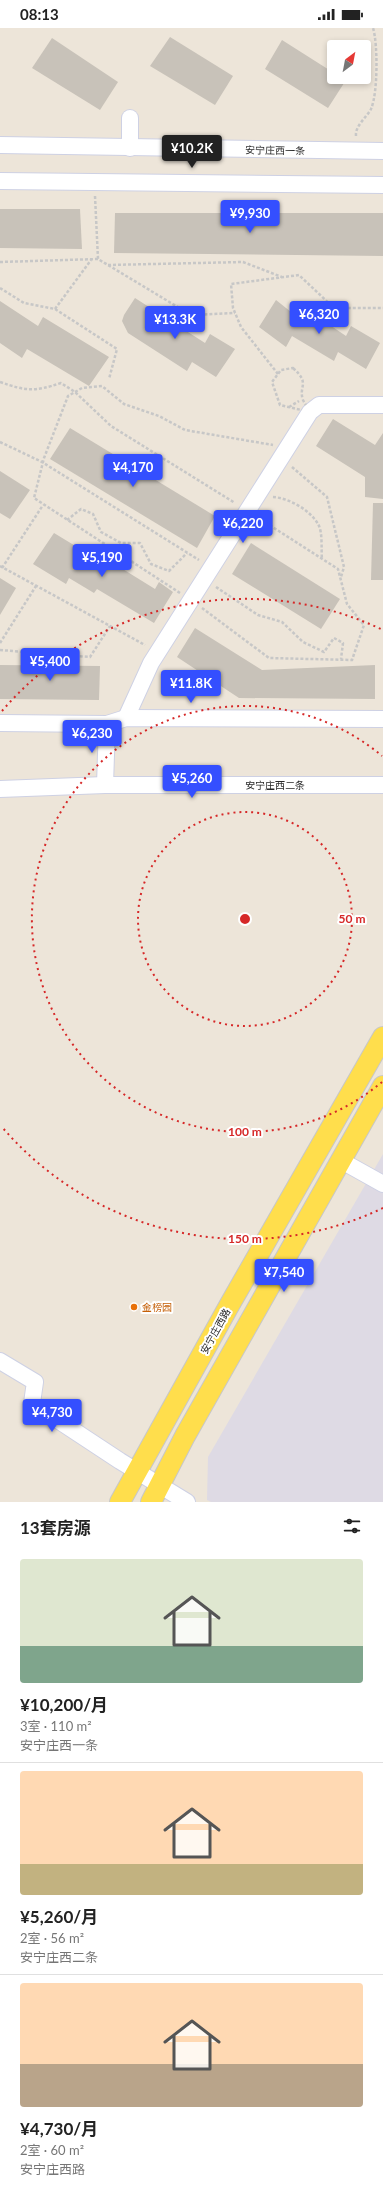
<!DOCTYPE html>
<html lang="zh">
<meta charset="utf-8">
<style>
:root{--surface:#fff;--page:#f6f6f6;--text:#222;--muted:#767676;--line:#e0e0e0;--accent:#344fff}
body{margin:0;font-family:Lato,"Noto Sans SC",sans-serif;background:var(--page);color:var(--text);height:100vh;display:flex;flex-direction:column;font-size:15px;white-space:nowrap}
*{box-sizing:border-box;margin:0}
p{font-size:13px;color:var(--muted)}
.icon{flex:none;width:22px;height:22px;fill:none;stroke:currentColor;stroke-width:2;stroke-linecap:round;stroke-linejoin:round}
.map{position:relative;height:1474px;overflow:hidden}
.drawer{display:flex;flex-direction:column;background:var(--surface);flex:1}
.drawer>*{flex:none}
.needle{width:26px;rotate:32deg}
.controls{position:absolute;left:327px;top:12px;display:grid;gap:8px}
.controls a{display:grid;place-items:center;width:44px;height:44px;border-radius:4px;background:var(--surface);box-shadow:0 2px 6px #0003;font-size:20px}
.price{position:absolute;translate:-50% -34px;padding:0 9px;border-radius:4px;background:var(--accent);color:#fff;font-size:13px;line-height:26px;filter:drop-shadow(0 1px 2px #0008)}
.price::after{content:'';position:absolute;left:50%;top:24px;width:12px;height:9px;margin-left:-6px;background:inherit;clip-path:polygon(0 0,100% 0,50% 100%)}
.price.active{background:#222;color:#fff}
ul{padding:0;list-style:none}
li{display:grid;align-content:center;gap:8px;height:212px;padding:0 20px}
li+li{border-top:1px solid var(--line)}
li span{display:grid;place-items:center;height:124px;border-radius:4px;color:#555}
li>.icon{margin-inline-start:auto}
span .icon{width:72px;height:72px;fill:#fffc;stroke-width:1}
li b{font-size:17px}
h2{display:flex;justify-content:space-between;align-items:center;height:48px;padding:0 20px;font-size:17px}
.status{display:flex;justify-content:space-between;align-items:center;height:28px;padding:0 20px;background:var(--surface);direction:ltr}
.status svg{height:11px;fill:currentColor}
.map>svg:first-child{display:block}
.industrial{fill:#dedae4}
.building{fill:#c8c2b9}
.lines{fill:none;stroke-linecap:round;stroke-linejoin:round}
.minor-casing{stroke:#ced1e4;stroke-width:18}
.major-casing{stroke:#c7c7c7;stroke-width:22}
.path{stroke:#c7c7c7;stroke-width:2.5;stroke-dasharray:3 2;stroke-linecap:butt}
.minor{stroke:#fff;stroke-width:16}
.major{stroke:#ffde4c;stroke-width:20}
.ring{fill:none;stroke:#d62828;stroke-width:2;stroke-dasharray:2 4}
.food-dot{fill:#e8710a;stroke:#fff;stroke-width:1.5}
.labels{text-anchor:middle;stroke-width:4;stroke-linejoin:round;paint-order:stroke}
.street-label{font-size:10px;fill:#292929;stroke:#fff}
.food-label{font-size:10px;fill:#c56008;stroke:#fff;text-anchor:start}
.centre{fill:#d62828;stroke:#fff;stroke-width:2}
.ring-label{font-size:12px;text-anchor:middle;font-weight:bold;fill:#d62828;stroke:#fff;stroke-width:4;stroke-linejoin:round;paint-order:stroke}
</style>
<div class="status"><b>08:13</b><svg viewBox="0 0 49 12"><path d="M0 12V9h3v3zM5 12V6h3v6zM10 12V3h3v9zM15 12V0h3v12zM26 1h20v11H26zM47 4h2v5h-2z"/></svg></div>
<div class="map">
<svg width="383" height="1474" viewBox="0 0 383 1474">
<rect width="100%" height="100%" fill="#ede5d9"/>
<path class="industrial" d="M383,1126V1474H211L207,1472L208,1429Z"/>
<g class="building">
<path d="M170,9L233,48L215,77L150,38Z"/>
<path d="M52,10L118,54L100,82L32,40Z"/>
<path d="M282,12L334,45V49H341L346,52L328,80L265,41Z"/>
<path d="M0,181H80L82,221L0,220Z"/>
<path d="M115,185H383V228L114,225Z"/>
<path d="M135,270L205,315L210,306L235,321L216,349L192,334L187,343L128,305L122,293L124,287Z"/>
<path d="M276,272L301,292L306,281L346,308L351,298L380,315L366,341L338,324L334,333L292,308L286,319L259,299Z"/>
<path d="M0,273L38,298L43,289L109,329L89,358L27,321L22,330L0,315Z"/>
<path d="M333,391L375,417L383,405V471L365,469V449L316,418Z"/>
<path d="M70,400L215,488L197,520L50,431Z"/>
<path d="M0,443L30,462L10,491L0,485Z"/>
<path d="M373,475H383V552H371Z"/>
<path d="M54,505L110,539L113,535L155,561L159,554L173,564L154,595L97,561L94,565L69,550L66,556L33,536Z"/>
<path d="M251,515L340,571L321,601L232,546Z"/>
<path d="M0,550L16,560L0,587Z"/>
<path d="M195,600L262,642L375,637V671L239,670L177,629Z"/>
<path d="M0,637L100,638L99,672L0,671Z"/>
</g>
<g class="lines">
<defs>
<g id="minor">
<path d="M0,117L383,123"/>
<path d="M130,120V90"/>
<path d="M0,153L383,157"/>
<path d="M126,690L151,635L310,384L319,377H383"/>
<path d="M0,695L107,696L126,690L383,691"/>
<path d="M105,757L107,696"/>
<path d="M0,761L105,757H383"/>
<path d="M340,1132L383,1156"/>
<path d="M0,1333L35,1354L32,1375L120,1433L187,1474"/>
</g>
<g id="major">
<path d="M120,1474L230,1276L383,1009"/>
<path d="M151,1474L185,1408L383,1058"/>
</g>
</defs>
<use href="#minor" class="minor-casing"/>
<use href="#major" class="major-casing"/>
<g class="path">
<path d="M356,108C355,98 366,90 371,81C378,65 378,16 373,0"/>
<path d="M95,168L98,231"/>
<path d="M0,234L98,231L191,287L235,285"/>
<path d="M108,237L243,234L282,249"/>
<path d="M0,260L24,275L55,281L117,321L109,351"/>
<path d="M55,281L91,232"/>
<path d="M293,340C311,356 298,358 303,372C305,376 308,380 310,384L280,377L272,354L281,342Z"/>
<path d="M278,346L241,299L233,280L231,256L299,247L334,280H383"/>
<path d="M0,354C26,363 34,364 61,355L75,364L111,398L235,475"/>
<path d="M289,379L299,373"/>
<path d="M0,414L42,434L199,532"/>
<path d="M292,439L327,469L344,539L341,549"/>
<path d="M273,469C289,470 310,482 318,496C323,504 321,521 322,531"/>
<path d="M67,492L81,481L93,486L101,504L121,515H140L151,536L169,543L187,525"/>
<path d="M0,538L145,617"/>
<path d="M2,540L43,477"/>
<path d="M216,559L258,587L282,594L303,614L324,624L334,610L343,615L341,631"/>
<path d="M180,565L34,470L44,430L68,368L82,360L102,358L124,376L159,388L185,402L273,417"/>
<path d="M202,580L269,630L352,632L364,597L347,576L338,541L260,491"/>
<path d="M0,615L36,558"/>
<path d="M0,622L90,629L110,598"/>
</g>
<use href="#minor" class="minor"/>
<use href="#major" class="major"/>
</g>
<g class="ring">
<circle cx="245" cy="891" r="107"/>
<path d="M382 1054A213 213 0 1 1 382 728"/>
<path d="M383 1180A320 320 0 0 1 2 1099M2 683A320 320 0 0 1 383 602"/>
</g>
<circle class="food-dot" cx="134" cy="1279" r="4"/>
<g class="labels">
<g class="street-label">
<text transform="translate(275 122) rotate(1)" y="4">安宁庄西一条</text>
<text x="275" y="761">安宁庄西二条</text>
<text transform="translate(215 1303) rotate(-61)" y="4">安宁庄西路</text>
</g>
<g class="food-label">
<text x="142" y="1283">金榜园</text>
</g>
</g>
<circle cx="245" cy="891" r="6" class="centre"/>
<g class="ring-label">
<text x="352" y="895">50 m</text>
<text x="245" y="1108">100 m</text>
<text x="245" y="1215">150 m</text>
</g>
</svg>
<div class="controls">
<a><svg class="needle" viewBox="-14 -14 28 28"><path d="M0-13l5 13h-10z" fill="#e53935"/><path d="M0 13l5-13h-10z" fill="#767676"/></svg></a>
</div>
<b class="price active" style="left:192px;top:141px">¥10.2K</b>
<b class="price" style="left:250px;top:206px">¥9,930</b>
<b class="price" style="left:319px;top:307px">¥6,320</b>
<b class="price" style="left:175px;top:312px">¥13.3K</b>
<b class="price" style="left:133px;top:460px">¥4,170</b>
<b class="price" style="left:243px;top:516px">¥6,220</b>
<b class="price" style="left:102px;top:550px">¥5,190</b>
<b class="price" style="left:50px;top:654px">¥5,400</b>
<b class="price" style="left:191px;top:676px">¥11.8K</b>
<b class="price" style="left:92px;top:726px">¥6,230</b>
<b class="price" style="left:192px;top:771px">¥5,260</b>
<b class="price" style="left:284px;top:1265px">¥7,540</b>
<b class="price" style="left:52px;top:1405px">¥4,730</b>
</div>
<section class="drawer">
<h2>13套房源<svg class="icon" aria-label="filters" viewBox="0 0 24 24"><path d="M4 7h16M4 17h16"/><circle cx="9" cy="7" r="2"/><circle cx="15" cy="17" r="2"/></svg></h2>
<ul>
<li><span style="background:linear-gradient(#dfe7d0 70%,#7fa58c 0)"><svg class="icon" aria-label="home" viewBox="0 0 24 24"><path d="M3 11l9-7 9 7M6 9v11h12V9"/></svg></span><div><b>¥10,200/月</b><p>3室 · 110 m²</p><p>安宁庄西一条</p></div></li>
<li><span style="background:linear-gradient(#ffd9b3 75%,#c2b280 0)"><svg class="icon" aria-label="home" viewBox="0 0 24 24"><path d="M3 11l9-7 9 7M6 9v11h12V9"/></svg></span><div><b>¥5,260/月</b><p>2室 · 56 m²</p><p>安宁庄西二条</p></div></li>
<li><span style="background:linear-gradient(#ffd9b3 65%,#b9a48a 0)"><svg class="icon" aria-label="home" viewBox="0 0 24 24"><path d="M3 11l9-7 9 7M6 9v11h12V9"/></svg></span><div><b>¥4,730/月</b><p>2室 · 60 m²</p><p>安宁庄西路</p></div></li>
</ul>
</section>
